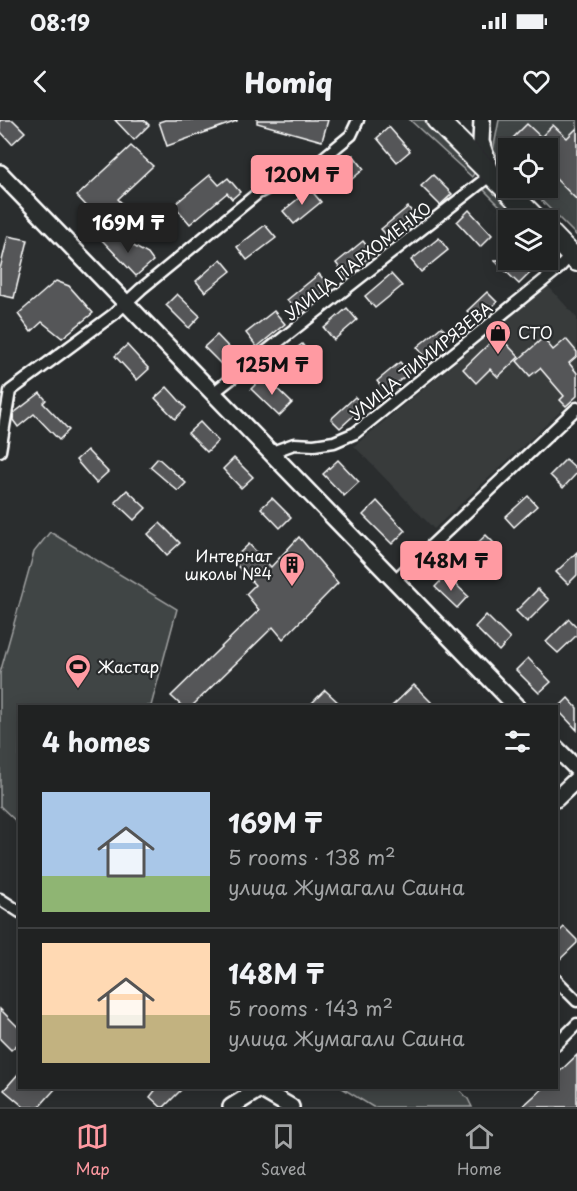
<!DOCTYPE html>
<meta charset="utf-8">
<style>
:root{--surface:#202222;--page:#282a2a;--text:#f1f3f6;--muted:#a2a4a5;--line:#3d3f40;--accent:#ff9aa2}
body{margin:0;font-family:"Playpen Sans",sans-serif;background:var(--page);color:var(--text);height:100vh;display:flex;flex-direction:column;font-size:22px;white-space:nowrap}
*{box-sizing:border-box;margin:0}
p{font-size:20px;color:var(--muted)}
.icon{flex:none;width:33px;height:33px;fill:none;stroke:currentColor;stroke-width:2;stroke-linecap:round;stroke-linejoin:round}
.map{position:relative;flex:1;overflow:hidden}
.sheet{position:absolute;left:18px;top:585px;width:540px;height:384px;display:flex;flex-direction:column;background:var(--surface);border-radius:0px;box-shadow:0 3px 15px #0003,0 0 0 2px var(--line)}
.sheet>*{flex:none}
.controls{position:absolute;left:498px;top:18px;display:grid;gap:12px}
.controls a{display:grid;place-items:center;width:60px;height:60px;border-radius:0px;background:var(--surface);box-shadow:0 3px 15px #0003,0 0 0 2px var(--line);font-size:30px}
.price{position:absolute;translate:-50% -51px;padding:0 14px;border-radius:6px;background:var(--accent);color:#111;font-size:20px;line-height:39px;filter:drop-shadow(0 2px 3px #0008)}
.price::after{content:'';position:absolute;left:50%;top:36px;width:18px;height:14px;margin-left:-9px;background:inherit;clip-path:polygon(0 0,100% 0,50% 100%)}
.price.active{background:#222;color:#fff}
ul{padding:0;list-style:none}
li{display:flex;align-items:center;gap:18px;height:150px;padding:0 24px}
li+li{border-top:2px solid var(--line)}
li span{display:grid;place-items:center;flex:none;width:168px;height:120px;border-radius:0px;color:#555}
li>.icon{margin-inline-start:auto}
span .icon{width:72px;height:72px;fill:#fffc;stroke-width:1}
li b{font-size:26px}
h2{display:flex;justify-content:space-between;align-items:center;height:72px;padding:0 24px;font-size:26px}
.status{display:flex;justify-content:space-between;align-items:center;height:42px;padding:0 30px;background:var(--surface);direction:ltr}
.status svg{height:16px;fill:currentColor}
header{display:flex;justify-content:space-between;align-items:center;height:78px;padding:0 24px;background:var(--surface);font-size:27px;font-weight:800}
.dock{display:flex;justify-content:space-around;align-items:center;height:84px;border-top:2px solid var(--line);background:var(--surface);font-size:16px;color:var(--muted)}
.dock a{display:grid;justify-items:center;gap:3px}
.dock .active{color:var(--accent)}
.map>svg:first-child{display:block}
.built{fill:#373a3b}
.green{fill:#414445;stroke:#a0a2a2;stroke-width:1.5}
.building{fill:#555758;stroke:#fff;stroke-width:1.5}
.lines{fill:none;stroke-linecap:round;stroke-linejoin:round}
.street-casing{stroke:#fff;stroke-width:15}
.secondary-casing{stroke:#fff;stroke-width:20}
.highway-casing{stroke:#fff;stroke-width:24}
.street{stroke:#2a2d2e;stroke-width:10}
.secondary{stroke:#2a2d2e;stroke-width:15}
.highway{stroke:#2a2d2e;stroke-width:20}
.labels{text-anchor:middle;stroke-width:4.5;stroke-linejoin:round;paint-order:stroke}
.street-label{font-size:16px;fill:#fff;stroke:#2a2d2e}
.poi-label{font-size:16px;fill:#fff;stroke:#2a2d2e;text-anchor:start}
</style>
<div class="status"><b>08:19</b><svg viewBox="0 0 49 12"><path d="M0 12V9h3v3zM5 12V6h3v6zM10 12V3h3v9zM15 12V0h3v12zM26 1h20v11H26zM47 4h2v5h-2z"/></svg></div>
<header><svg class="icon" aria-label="back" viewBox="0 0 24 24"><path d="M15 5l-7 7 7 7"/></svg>Homiq<svg class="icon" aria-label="heart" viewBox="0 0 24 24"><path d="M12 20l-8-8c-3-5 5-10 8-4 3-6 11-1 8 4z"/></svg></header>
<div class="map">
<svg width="577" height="987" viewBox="0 0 577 987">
<rect width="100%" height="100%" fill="#2a2d2e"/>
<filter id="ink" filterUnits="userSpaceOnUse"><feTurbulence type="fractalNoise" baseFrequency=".0167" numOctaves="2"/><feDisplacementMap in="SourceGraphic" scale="12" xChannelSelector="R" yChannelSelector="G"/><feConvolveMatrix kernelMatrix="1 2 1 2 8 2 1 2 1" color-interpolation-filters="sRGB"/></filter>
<g filter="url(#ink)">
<path class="built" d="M548,166L577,198V276L434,409L354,326Z"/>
<g class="green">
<path d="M410,0H424L473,46L475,51L472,57Z"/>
<path d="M499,0H577V116L529,68H548V28H508V46L493,31Z"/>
<path d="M490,64L525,100H514L484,70Z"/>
<path d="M50,412L177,489L151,586H20L19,704L0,686V553L34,432Z"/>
<path d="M342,968H458L468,979L472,987H373Z"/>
</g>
<g class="building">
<path d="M0,0H13L25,12L12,24L0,11Z"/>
<path d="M115,0H144L149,5L134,20Z"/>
<path d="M165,0H237V1L167,26L159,2Z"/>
<path d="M257,0H328L322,21L257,3Z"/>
<path d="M527,4L541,17L553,5L567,18L577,8V80L548,51V28H524L513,18Z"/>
<path d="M389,7L410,31L397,42L377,18Z"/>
<path d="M131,26L153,46L118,79L145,108L134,117L108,88L98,98L77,76Z"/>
<path d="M353,35L364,49L339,70L328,57Z"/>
<path d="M210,55L219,65L228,58L240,72L232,79L227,73L190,104L174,85Z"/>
<path d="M433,55L452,74L440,85L421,66Z"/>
<path d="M310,69L321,82L294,104L283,91Z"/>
<path d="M408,87L418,99L392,121L381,109Z"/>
<path d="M469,90L492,115L480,127L457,102Z"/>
<path d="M265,105L276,118L247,140L237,127Z"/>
<path d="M110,113L148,134L153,141L136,156L102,120Z"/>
<path d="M8,116L28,120L14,178L0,175V149Z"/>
<path d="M439,118L448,130L421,152L411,140Z"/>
<path d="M363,121L373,134L346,156L336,143Z"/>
<path d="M508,133V140H516L530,153L519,164L494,140H502Z"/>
<path d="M221,139L231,151L205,172L196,161Z"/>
<path d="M319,154L331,168L299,194L287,180Z"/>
<path d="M391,154L402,166L375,188L365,176Z"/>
<path d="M56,161L69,166L93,193L62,218L42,202L31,212L18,194Z"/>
<path d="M487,172L497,182L477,201L467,191Z"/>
<path d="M177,174L200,196L189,208L166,185Z"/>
<path d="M347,188L357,200L334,220L324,208Z"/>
<path d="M274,191L285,204L257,227L246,213Z"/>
<path d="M441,207L451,216L425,237L417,227Z"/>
<path d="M217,215L240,239L228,251L204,227Z"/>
<path d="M498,215L519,237L498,257L490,249L476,263L463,249Z"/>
<path d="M543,218L553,230L566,219L577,232V236L569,243L577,253V276L566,286L560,280L564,276L540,248L530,256L517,241Z"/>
<path d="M302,224L312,237L289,255L278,242Z"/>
<path d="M127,225L149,249L137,260L115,236Z"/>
<path d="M400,242L409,253L386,272L377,261Z"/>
<path d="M264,256L292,283L279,296L251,269Z"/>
<path d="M167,267L186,288L175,299L155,278Z"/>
<path d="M40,273L46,280L43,283L69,310L59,320L34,294L18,307L13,300L14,293Z"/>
<path d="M355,277L364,286L340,308L331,299Z"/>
<path d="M200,302L218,321L207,332L188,313Z"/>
<path d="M87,330L108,352L96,363L76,340Z"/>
<path d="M158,338L186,363L178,371L150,347Z"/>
<path d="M234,338L253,357L241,368L223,349Z"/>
<path d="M566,339L577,349V353L563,368L550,355Z"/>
<path d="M338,340L359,362L344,376L323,354Z"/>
<path d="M127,370L146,388L134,400L115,382Z"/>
<path d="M528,376L537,386L514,407L505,397Z"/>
<path d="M272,378L291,397L280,408L261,388Z"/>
<path d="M377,381L405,411L392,424L363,395Z"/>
<path d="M160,403L180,423L167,435L148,414Z"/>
<path d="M486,415L497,426L476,447L465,435Z"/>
<path d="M299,417L338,463L283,519L273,507L192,586H182L171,576L259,490L246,474L255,465L232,440L249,424L271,447Z"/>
<path d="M577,432V455L568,464L556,452Z"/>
<path d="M446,455L468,476L457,488L435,467Z"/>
<path d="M538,469L549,480L527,502L516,491Z"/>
<path d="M486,495L510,519L499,531L475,507Z"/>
<path d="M569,499L577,507V515L558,533L546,522Z"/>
<path d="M528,538L551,562L539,573L516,550Z"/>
<path d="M414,565L435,586H392Z"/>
<path d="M325,570L342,586H309Z"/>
<path d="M568,578L577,588V610L557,589Z"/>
<path d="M564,807L577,820V823L556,843V815Z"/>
<path d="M0,889L20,909V922L11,930L0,919Z"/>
<path d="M577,935V987H522L543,968H556V955Z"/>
<path d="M20,952V968H56L39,987H24L4,970Z"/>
<path d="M157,968H183L164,987H161L150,977Z"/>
</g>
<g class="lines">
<defs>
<g id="street">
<path d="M213,273L492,54"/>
<path d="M0,331L10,271L114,194L141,169L258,73L316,44L351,15L358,0"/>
<path d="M272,332L294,324L314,325L334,322L355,313L558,149L571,135"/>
<path d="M394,461L577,288"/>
<path d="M0,779L20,792"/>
<path d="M556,860L577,881"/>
<path d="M556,925L577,904"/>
</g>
<g id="secondary">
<path d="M482,0L481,22L491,51"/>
<path d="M0,53L516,586"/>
<path d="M556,628L577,649"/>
<path d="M556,679L577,659"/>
<path d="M260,969L291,987"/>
<path d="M231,987L261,968"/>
</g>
<g id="highway">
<path d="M437,0L537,100"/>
<path d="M548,111L577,141"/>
</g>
</defs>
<use href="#street" class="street-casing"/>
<use href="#secondary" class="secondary-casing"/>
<use href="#highway" class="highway-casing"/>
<use href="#street" class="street"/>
<use href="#secondary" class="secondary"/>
<use href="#highway" class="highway"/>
</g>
</g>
<defs>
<symbol id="shop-pin" viewBox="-11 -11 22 30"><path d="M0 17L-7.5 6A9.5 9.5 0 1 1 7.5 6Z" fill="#ff9aa2" stroke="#2a2d2e"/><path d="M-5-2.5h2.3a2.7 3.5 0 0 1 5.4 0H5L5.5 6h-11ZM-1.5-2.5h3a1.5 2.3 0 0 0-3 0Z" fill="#111"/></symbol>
<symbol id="building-pin" viewBox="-11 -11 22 30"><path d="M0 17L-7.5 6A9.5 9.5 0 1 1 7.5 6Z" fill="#ff9aa2" stroke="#2a2d2e"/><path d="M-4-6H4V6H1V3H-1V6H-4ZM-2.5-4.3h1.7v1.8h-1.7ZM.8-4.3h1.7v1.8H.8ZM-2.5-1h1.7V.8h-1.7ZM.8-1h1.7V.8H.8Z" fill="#111"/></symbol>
<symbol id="stadium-pin" viewBox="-11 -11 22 30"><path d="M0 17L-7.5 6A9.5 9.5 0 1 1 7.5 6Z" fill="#ff9aa2" stroke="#2a2d2e"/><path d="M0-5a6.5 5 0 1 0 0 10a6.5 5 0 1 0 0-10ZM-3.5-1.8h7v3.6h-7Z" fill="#111"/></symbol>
</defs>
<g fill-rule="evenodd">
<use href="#shop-pin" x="483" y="198" width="30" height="40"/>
<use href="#building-pin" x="277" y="430" width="30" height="40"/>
<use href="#stadium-pin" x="63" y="532" width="30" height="40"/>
</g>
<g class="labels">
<g class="street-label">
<text transform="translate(358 141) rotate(-38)" y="6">УЛИЦА ПАРХОМЕНКО</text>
<text transform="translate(421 241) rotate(-39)" y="6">УЛИЦА ТИМИРЯЗЕВА</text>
</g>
<g class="poi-label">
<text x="518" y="219">СТО</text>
<text x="272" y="442" text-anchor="end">Интернат<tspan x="272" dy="18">школы №4</tspan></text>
<text x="98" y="553">Жастар</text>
</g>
</g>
</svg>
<div class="controls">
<a><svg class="icon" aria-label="locate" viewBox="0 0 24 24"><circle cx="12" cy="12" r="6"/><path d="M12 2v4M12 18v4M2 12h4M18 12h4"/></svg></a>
<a><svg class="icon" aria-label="layers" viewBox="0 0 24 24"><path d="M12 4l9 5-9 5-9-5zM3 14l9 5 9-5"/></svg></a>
</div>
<b class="price" style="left:302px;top:86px">120M ₸</b>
<b class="price active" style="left:128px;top:134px">169M ₸</b>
<b class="price" style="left:272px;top:276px">125M ₸</b>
<b class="price" style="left:451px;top:472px">148M ₸</b>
<section class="sheet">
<h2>4 homes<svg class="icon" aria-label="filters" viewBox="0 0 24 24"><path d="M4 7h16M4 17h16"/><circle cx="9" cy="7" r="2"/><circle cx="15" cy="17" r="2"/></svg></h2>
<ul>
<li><span style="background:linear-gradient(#a9c7e8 70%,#8fb573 0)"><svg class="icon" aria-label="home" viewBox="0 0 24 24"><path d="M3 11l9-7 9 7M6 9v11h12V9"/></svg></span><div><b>169M ₸</b><p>5 rooms · 138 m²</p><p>улица Жумагали Саина</p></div></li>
<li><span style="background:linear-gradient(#ffd9b3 60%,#c2b280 0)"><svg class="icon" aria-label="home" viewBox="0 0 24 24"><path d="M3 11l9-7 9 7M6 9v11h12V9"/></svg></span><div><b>148M ₸</b><p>5 rooms · 143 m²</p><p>улица Жумагали Саина</p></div></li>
</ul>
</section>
</div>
<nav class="dock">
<a class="active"><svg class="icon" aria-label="map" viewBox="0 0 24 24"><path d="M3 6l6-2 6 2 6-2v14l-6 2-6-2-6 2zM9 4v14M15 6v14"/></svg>Map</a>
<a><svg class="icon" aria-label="saved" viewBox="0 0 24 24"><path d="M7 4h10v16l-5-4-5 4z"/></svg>Saved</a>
<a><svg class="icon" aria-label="home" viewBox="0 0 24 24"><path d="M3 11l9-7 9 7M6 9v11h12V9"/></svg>Home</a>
</nav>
